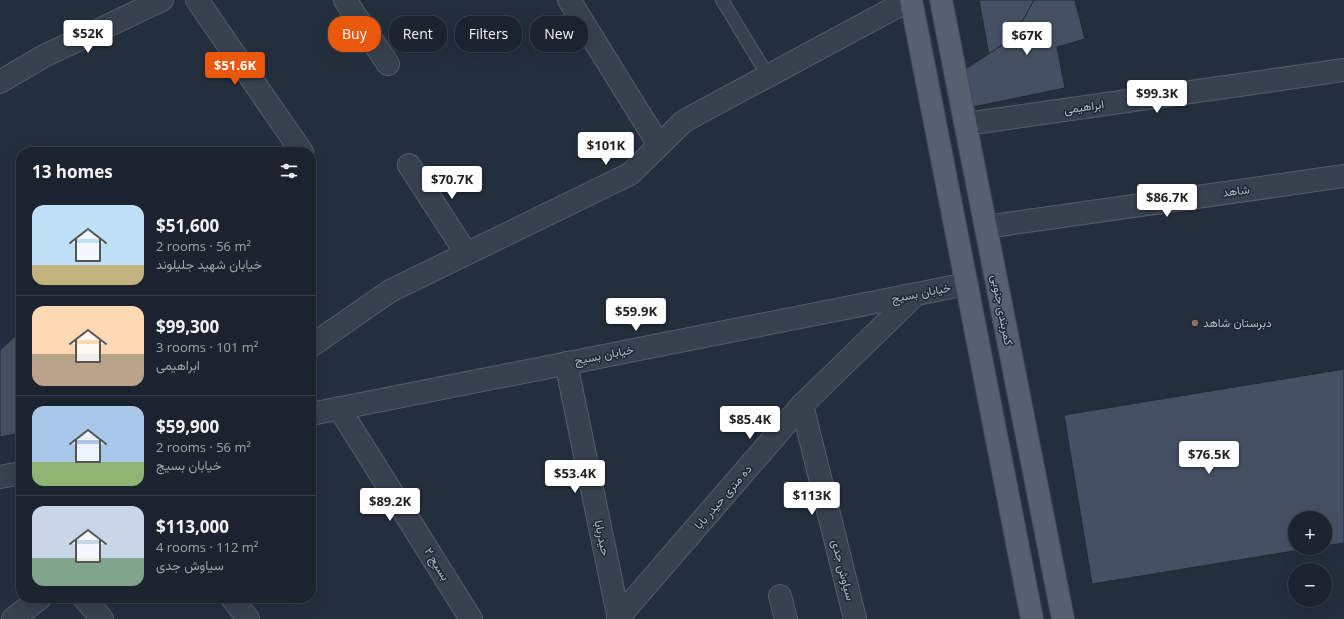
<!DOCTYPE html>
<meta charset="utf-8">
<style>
:root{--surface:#1b232e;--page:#242b36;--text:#f1f3f6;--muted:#a0a4aa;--line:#39404a;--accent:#ea580c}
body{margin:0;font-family:"Open Sans",Vazirmatn,sans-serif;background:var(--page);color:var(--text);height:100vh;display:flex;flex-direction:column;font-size:15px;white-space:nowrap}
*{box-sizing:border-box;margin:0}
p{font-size:13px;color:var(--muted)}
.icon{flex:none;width:22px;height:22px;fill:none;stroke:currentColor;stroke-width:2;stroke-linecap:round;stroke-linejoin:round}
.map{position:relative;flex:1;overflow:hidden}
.side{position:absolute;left:16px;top:147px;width:300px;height:456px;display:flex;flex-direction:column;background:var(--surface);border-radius:16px;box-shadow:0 4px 16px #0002,0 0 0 1px var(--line)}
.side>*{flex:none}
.banner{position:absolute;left:328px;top:16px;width:380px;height:36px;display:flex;gap:8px}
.tools{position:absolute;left:1288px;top:511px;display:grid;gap:8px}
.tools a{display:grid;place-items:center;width:44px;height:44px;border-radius:50%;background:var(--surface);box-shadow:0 4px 16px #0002,0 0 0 1px var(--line);font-size:20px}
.price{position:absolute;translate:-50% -34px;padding:0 9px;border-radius:4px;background:#fff;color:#222;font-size:13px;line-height:26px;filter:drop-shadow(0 1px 2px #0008)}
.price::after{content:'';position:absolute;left:50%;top:24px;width:12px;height:9px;margin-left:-6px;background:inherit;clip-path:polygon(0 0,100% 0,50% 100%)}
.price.active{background:var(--accent);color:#fff}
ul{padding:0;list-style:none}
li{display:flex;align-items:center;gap:12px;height:100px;padding:0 16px}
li+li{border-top:1px solid var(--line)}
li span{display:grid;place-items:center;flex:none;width:112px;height:80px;border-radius:12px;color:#555}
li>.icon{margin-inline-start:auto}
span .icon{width:48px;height:48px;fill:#fffc;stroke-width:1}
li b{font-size:17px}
h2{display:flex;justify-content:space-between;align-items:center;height:48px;padding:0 16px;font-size:17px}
.tag{padding:0 14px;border-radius:16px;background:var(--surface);box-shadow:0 4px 16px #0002,0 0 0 1px var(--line);font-size:14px;line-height:36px}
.tag.active{background:var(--accent);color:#fff}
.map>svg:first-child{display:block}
.building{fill:#455162;stroke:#1f2835}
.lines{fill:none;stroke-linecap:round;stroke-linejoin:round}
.lane-casing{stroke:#565f6c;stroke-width:14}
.street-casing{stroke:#565f6c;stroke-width:24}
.primary-casing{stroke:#414a57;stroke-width:24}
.lane{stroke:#38414e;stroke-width:12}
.street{stroke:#38414e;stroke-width:22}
.primary{stroke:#56606e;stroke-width:22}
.education-dot{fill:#8d6e63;stroke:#1d2633;stroke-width:1.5}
.labels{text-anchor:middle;stroke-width:3;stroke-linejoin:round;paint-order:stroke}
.street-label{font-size:12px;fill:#b4bcc9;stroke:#1d2633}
.poi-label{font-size:12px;fill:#b4bcc9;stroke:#1d2633;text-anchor:start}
</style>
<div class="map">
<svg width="1344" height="619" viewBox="0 0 1344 619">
<rect width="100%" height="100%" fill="#242f3e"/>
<g class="building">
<path d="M979,0H1068L1041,51L992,72Z"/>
<path d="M1034,0H1075L1085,39L1057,47L1065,88L973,107L964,70L1013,38Z"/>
<path d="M21,331V433L0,437V350Z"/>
<path d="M1344,369V543L1325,546V518H1295V548H1312L1092,584L1064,415Z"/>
</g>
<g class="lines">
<defs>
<path id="lane" d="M722,0L768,76"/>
<g id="street">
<path d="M197,0L302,152"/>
<path d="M345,0L388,64"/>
<path d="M569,0L659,145"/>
<path d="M0,82L44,56L162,0"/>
<path d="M966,124L1344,70"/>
<path d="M409,165L466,253"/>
<path d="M986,227L1344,176"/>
<path d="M311,346L390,291L630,174L684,121L909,0"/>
<path d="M566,363L619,619"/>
<path d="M802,405L855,619"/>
<path d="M339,408L471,619"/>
<path d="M311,414L967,284"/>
<path d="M0,477L21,473"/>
<path d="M780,596L786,619"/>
<path d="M84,598L102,619"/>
<path d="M232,598L248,619"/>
<path d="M618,618L802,405L916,294"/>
<path d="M13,619L40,598"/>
</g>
<g id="primary">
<path d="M911,0L1032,619"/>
<path d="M941,0L1063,619"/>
</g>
</defs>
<use href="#lane" class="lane-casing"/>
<use href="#street" class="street-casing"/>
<use href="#primary" class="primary-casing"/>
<use href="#lane" class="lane"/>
<use href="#street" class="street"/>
<use href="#primary" class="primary"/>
</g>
<circle class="education-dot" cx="1195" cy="323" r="4"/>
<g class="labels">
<g class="street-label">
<text transform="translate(1084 107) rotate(-8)" y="4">ابراهیمی</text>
<text transform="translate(1236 191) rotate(-8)" y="4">شاهد</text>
<text transform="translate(921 293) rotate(-11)" y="4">خیابان بسیج</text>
<text transform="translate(1002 310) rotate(79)" y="4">کمربندی جنوبی</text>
<text transform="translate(604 355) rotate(-11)" y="4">خیابان بسیج</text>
<text transform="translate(723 497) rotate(-49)" y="4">ده متری حیدر بابا</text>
<text transform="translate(602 538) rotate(78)" y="4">حیدربابا</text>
<text transform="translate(437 564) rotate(58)" y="4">بسیج ۲</text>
<text transform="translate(843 570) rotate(76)" y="4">سیاوش جدی</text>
</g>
<g class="poi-label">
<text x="1203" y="327">دبرستان شاهد</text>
</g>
</g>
</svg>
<div class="tools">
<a>+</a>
<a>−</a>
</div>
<b class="price" style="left:88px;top:54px">$52K</b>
<b class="price" style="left:1027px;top:56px">$67K</b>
<b class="price active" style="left:235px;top:86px">$51.6K</b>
<b class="price" style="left:1157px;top:114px">$99.3K</b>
<b class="price" style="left:606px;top:166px">$101K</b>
<b class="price" style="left:452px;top:200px">$70.7K</b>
<b class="price" style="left:1167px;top:218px">$86.7K</b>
<b class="price" style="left:636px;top:332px">$59.9K</b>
<b class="price" style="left:750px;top:440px">$85.4K</b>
<b class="price" style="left:1209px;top:475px">$76.5K</b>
<b class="price" style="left:575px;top:494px">$53.4K</b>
<b class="price" style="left:812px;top:516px">$113K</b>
<b class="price" style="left:390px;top:522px">$89.2K</b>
<div class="banner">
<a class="tag active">Buy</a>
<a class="tag">Rent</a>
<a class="tag">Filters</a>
<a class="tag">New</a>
</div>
<section class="side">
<h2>13 homes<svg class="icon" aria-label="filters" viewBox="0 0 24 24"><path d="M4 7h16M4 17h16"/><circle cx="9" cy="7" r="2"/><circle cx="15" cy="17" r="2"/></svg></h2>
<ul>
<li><span style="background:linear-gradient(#bfe0f5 75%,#c2b280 0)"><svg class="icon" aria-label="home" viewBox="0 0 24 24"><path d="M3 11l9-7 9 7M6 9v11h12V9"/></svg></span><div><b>$51,600</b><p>2 rooms · 56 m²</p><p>خیابان شهید جلیلوند</p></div></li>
<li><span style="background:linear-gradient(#ffd9b3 60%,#b9a48a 0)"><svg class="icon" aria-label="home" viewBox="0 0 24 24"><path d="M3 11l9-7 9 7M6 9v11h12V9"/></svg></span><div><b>$99,300</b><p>3 rooms · 101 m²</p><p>ابراهیمی</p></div></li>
<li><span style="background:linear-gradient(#a9c7e8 70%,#8fb573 0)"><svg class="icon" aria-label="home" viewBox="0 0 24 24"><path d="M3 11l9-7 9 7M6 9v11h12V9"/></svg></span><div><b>$59,900</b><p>2 rooms · 56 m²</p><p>خیابان بسیج</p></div></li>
<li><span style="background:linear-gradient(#c9d6e8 65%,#7fa58c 0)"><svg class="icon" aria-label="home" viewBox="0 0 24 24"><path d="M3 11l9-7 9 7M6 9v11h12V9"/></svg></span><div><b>$113,000</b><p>4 rooms · 112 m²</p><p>سیاوش جدی</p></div></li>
</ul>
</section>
</div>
